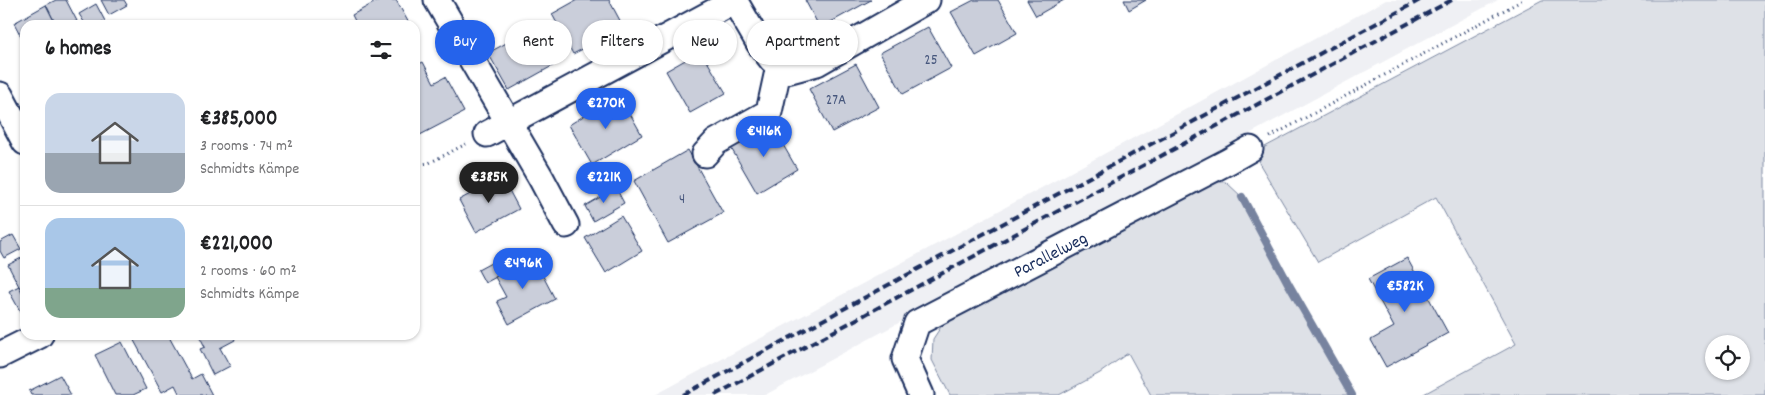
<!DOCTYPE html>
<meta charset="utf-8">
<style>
:root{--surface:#fff;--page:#f6f6f6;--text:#202124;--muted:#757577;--line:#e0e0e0;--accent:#2563eb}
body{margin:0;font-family:Dekko,sans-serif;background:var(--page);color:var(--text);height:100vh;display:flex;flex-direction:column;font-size:19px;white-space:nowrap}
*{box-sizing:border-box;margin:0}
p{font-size:16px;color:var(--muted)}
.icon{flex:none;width:28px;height:28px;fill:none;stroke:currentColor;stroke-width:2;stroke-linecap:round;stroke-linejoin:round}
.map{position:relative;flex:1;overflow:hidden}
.panel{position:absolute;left:20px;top:20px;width:400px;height:320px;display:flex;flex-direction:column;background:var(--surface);border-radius:15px;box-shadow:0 1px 4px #0004}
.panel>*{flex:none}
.guide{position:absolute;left:435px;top:20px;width:475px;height:45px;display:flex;gap:10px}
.buttons{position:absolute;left:1705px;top:335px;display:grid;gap:10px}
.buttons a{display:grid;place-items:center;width:45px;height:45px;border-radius:50%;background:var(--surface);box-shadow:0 1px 4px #0004;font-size:25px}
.price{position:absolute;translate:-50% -42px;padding:0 11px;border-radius:18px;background:var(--accent);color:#fff;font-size:16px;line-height:32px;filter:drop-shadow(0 1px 2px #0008)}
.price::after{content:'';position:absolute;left:50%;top:30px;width:15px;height:11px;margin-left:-8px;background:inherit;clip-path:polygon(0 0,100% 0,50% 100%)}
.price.on{background:#222;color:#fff}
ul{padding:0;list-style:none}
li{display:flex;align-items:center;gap:15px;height:125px;padding:0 25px}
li+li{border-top:1px solid var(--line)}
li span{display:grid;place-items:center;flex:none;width:140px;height:100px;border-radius:15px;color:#555}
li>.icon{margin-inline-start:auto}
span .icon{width:60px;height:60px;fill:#fffc;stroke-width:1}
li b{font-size:21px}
h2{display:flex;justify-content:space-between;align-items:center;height:60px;padding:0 25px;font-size:21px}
.pill{padding:0 18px;border-radius:22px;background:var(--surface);box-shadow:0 1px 4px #0004;font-size:18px;line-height:45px}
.pill.on{background:var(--accent);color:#fff}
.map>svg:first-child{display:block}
.built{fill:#eff0f4}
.green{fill:#dee1e7;stroke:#7c88a2;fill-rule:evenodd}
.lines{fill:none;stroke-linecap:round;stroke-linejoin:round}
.stream{stroke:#77839f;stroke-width:8}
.building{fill:#caceda;stroke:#1b2f5e}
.minor-casing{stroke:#1b2f5e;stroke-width:29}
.path{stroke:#1b2f5e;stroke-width:3;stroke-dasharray:1 4;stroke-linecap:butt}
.minor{stroke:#fff;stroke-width:25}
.rail{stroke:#1b2f5e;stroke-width:4;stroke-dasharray:8 4;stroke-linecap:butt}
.labels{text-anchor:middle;stroke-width:4.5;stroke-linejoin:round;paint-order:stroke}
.number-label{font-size:15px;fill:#47577d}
.street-label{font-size:18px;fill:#1b2f5e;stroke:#fff}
</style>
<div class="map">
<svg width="1765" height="395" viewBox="0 0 1765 395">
<rect width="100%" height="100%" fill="#fff"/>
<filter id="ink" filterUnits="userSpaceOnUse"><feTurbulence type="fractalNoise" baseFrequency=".02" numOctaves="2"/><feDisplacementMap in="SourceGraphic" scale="10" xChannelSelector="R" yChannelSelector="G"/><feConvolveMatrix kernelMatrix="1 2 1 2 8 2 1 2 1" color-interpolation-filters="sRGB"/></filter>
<g filter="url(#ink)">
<path class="built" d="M1386,0H1498L765,395H655L1058,179Z"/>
<g class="green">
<path d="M1542,0H1765V395H1422L1516,344L1436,197L1318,262L1259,163L1263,148ZM1714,344H1741V371H1714Z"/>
<path d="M1209,182H1226L1242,197L1288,283L1352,395H1151L1128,353L1100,373L1059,395H950L932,360L933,339L944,322Z"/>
</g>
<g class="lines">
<path class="stream" d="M1242,197L1288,283L1352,395"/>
</g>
<g class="building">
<path d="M56,0H66L77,21L69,25H56L46,5Z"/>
<path d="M101,0H124L127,5L109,15Z"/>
<path d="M379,0H396L410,25H357L352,15Z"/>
<path d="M577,0H609L624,28L573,54L552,14Z"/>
<path d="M805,0H871L820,28Z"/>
<path d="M974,0H998L1017,33L976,56L951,12Z"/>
<path d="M1027,0H1064L1036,16Z"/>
<path d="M1124,0H1146L1129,10Z"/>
<path d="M96,4L105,21L99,25H86L79,14Z"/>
<path d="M46,5L56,25H25V44L14,23Z"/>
<path d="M928,27L951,68L903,94L880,53Z"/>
<path d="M534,28L554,65L509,90L488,53Z"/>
<path d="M701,51L726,93L690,113L666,71Z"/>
<path d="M423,62L434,83L445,77L464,112L420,135L415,125V66Z"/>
<path d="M856,64L879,107L832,132L809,89Z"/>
<path d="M619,94L642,135L592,165L569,125Z"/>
<path d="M771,124L797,169L757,193L731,148Z"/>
<path d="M688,150L723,213L668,243L634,181Z"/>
<path d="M502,177L519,209L476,232L459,200Z"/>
<path d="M616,188L624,203L593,221L585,206Z"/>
<path d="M621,216L642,251L606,273L585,238Z"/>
<path d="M13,235L21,249L4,258L0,251V242Z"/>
<path d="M25,256V298L8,265Z"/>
<path d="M504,256L511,269L485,283L478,270Z"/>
<path d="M533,257L555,299L509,324L497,301L506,297L495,277Z"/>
<path d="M1407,258L1448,333L1386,367L1371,340L1394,327L1368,279Z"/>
<path d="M19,286L25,298V309L20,311L9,291Z"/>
<path d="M131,335H168L192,379L201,374L212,395H180L175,385L162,392Z"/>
<path d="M199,335H233L235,340L220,348L230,366L213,375L200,349L205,347Z"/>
<path d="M122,342L146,389L133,395H115L95,355Z"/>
<path d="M60,375L71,395H31L29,391Z"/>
</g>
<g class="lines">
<defs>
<g id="minor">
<path d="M437,0L541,178L566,225"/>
<path d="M734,0L759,43L772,60L787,71L817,63L927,0"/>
<path d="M0,95L25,142"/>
<path d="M487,134L734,1"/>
<path d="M705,154L716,142L769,112L779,66"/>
<path d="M0,355L40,335"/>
<path d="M921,395L905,359L917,323L1229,161L1250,149"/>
</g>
</defs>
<use href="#minor" class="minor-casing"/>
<g class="path">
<path d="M1270,137L1523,0"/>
<path d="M415,165L429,163L466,144"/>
</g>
<use href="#minor" class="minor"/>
<g class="rail">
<path d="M683,395L1420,0"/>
<path d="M715,395L1452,0"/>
</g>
</g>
</g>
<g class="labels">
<g class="number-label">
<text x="931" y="64">25</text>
<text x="836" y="104">27A</text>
<text x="682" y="203">4</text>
</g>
<g class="street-label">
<text transform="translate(1050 254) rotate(-27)" y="6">Parallelweg</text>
</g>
</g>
</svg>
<div class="buttons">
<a><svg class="icon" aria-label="locate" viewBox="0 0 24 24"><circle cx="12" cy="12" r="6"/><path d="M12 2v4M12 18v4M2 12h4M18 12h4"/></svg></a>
</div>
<b class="price" style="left:606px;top:130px">€270K</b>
<b class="price" style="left:764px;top:158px">€416K</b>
<b class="price on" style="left:489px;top:204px">€385K</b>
<b class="price" style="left:604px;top:204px">€221K</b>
<b class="price" style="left:523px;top:290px">€496K</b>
<b class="price" style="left:1405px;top:313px">€582K</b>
<div class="guide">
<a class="pill on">Buy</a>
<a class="pill">Rent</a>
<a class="pill">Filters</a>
<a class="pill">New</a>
<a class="pill">Apartment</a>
</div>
<section class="panel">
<h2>6 homes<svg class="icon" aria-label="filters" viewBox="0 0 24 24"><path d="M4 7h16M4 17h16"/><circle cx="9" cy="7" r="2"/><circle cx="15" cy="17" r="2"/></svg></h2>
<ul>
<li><span style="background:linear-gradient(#c9d6e8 60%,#9aa5b1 0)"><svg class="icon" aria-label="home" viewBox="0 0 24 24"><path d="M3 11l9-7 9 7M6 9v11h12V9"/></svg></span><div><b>€385,000</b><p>3 rooms · 74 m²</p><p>Schmidts Kämpe</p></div></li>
<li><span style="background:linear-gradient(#a9c7e8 70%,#7fa58c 0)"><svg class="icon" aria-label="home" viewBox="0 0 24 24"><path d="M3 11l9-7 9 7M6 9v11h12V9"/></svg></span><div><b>€221,000</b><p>2 rooms · 60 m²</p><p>Schmidts Kämpe</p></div></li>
</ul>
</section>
</div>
